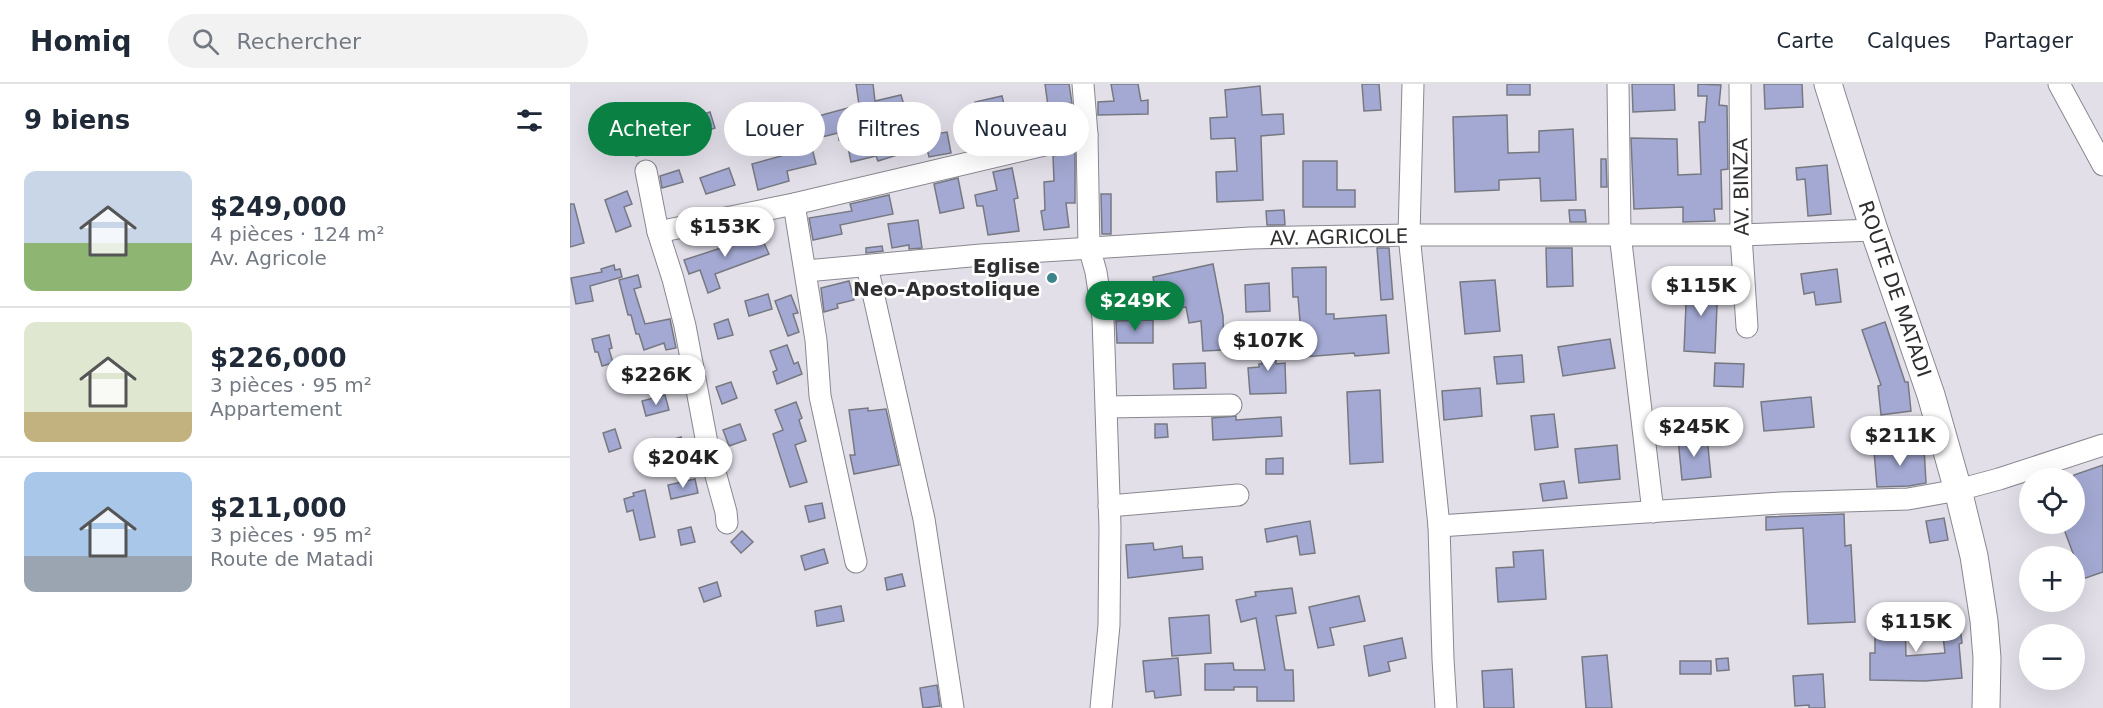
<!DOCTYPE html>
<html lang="fr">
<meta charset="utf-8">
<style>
:root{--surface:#fff;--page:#f2f2f3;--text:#1f2937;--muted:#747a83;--line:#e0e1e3;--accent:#0b8043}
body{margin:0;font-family:"DejaVu Sans",sans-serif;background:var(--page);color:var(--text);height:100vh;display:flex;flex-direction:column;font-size:22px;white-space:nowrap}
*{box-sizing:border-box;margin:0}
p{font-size:20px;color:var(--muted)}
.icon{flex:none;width:33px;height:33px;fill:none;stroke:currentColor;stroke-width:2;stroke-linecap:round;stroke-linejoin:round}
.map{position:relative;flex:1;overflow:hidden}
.side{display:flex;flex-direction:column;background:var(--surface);width:570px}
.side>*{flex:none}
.top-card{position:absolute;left:18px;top:18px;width:570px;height:54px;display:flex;gap:12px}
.controls{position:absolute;left:1449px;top:384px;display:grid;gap:12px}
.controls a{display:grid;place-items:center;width:66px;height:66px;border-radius:50%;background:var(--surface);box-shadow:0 6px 24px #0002;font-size:30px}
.price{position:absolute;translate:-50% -51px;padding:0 14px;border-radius:21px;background:#fff;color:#222;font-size:20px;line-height:39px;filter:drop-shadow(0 2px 3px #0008)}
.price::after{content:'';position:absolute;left:50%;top:36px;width:18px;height:14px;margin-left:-9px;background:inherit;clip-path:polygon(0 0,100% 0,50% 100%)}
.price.active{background:var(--accent);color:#fff}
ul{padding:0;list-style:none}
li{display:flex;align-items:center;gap:18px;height:150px;padding:0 24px}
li+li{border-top:2px solid var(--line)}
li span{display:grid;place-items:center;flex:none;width:168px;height:120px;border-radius:12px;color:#555}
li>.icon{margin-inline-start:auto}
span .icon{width:72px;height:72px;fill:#fffc;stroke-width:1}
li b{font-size:26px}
h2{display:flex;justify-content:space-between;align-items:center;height:72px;padding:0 24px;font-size:26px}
.chip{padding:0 21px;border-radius:27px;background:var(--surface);box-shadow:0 6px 24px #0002;font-size:21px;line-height:54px}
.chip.active{background:var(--accent);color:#fff}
header{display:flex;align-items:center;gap:36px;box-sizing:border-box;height:84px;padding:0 30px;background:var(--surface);border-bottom:2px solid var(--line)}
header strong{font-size:28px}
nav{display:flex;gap:33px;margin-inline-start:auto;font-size:21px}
.search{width:420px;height:54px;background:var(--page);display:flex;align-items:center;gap:15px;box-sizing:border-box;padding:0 21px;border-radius:33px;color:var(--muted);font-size:22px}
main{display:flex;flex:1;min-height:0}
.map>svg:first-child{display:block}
.building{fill:#a3a9d2;stroke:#777982;stroke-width:1.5}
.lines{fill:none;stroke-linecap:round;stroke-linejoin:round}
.minor-casing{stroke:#898790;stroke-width:23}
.major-casing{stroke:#898790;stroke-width:29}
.minor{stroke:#fff;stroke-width:21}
.major{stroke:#fff;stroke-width:27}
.poi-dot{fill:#3c838b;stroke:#fff;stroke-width:2}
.labels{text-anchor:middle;stroke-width:5;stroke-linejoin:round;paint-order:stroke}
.street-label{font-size:20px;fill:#2f2f32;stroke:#fff}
.poi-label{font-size:20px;font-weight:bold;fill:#2f2f32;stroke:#fff;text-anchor:end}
</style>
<header>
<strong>Homiq</strong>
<div class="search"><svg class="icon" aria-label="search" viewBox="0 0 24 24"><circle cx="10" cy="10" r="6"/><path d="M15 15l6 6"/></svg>Rechercher</div>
<nav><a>Carte</a><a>Calques</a><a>Partager</a></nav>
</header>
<main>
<section class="side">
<h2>9 biens<svg class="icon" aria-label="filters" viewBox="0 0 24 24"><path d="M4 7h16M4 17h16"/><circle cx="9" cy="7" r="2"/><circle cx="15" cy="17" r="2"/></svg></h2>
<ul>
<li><span style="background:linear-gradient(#c9d6e8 60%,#8fb573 0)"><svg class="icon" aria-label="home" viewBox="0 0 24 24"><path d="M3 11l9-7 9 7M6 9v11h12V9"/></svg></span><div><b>$249,000</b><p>4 pièces · 124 m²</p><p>Av. Agricole</p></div></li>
<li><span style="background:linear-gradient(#dfe7d0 75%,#c2b280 0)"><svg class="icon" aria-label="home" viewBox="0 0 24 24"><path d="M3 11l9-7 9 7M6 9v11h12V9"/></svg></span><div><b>$226,000</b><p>3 pièces · 95 m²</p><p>Appartement</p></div></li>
<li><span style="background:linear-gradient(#a9c7e8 70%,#9aa5b1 0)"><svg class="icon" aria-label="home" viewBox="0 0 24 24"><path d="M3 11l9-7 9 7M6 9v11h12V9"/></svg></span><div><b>$211,000</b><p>3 pièces · 95 m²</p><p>Route de Matadi</p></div></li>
</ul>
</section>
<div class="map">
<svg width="1533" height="624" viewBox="0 0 1533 624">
<rect width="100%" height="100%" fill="#e2dfe9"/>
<g class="building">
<path d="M286,0H303L305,17L331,11L343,52L338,53L340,67L308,77L306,72L281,78L276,54L269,56L268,49L240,56L246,80L217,87L219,97L188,106L182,80L222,69L215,41L289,21Z"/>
<path d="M475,0H499L502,19L478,22Z"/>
<path d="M541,0H568L571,17L578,16V30L528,31V18L544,17Z"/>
<path d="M792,0H809L811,26L794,27Z"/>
<rect x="937" y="0" width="23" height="11"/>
<path d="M1062,0H1104L1105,26L1063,28Z"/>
<path d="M1128,0L1151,1L1149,21L1157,22L1158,85L1151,86L1152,125H1144L1145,137L1113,138V123L1064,125L1061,54L1107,55L1108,91L1131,90L1129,38H1135L1137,12H1128Z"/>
<path d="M1194,0H1232L1233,23L1195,25Z"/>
<path d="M690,2L692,31L713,30L714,50L691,52L693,116L647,118L646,88L667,87L665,54L641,55L640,34L657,33L655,6Z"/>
<path d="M432,12L437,33L410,39L405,18Z"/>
<path d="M140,28L145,44L128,50L130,55L116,60L108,38Z"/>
<path d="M197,29L201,43L188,47L184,33Z"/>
<path d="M937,31L938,69L969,68V47L1003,45L1006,116L971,117L970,94L929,96V106L885,108L883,33Z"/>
<path d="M80,44L85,68L66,72L61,48Z"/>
<path d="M377,48L381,69L359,73L354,52Z"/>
<path d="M505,67V119H496L499,143L474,146L471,127L475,126L474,98L484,97L483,72Z"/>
<path d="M1031,75H1036L1037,103H1031Z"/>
<path d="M733,77H767V106H785V123H733Z"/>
<path d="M1257,81L1261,130L1238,132L1235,95L1227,96L1226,84Z"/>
<path d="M159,84L165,101L136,110L130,94Z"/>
<path d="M442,84L448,114L444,115L449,147L418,151L413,122H407L405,111L427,106L423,88Z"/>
<path d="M109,86L113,98L92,104L90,92Z"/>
<path d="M388,94L394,124L370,129L364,100Z"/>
<path d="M57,107L62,120L54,123L61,142L46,148L35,116Z"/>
<path d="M531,110H541V150H532Z"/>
<path d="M319,111L323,130L270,141L272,150L243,156L239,134L282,127L280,120Z"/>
<path d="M0,120H4L14,159L0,163Z"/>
<path d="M714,126L715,141H697L696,127Z"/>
<path d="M999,126H1015L1016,138H1000Z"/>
<path d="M348,136L352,164L339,165V161L322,164L318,140Z"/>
<path d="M170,144L174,157L183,154L185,161L194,159L199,170L145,190L150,204L138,209L130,186L119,190L114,176L157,162L152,148Z"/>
<path d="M312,162L313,167L296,169V164Z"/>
<path d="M807,164H819L823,215L811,216Z"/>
<path d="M976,164H1002L1003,202L977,203Z"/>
<path d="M643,180L653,232L654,266L633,267L631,237L619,239L616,223L589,227L583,193Z"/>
<path d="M44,181L45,186L50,185L52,193L20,202L23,217L6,220L1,194L32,188L31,185Z"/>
<path d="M756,183V230H764V235L816,231L819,269L785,272L784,269L733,273L728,213H723L722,184Z"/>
<path d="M1267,185L1271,218L1246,221L1244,208L1234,210L1231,190Z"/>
<path d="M68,191L71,203L64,205L75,240L100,235L106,264L96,266L94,259L74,266L69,250H66L61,231H58L49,196Z"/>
<path d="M925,196L930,247L895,250L890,198Z"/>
<path d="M279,197L284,216L267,220L268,224L254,228L251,204Z"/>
<path d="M1117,197L1148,198L1145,269L1114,267Z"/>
<path d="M699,199L700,227L676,228L675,201Z"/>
<path d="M198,210L202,225L179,232L175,217Z"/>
<path d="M221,211L228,229L223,230L229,248L218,252L205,217Z"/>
<path d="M158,235L163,251L148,255L144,240Z"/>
<path d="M583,236V259H547L546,237Z"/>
<path d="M1315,238L1335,298H1338L1341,327L1311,331L1308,302L1311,301L1292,246Z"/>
<path d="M39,251L42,264L39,265L43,279L32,282L28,268H25L22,255Z"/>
<path d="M692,253H706V280L715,279L716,309L680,310L678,284L689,283V280H692Z"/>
<path d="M1040,255L1045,284L993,292L988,263Z"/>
<path d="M217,261L224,280L228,278L232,290L207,300L203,288L207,286L200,267Z"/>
<path d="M952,271L954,298L927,300L924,273Z"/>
<path d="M635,279L636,304L604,305L603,280Z"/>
<path d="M1145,279L1174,280L1173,303L1144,302Z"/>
<path d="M161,298L167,314L152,320L146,303Z"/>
<path d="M910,304L912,332L874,336L872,307Z"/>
<path d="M810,306L813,378L780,380L777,308Z"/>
<path d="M95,311L99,326L76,332L72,317Z"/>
<path d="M1241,313L1244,343L1194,347L1191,318Z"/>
<path d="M226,318L232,334L229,336L236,357L225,361L237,398L220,403L203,350L213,346L205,326Z"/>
<path d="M298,324V327L316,325L329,381L284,390L280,371H285L279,326Z"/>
<path d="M984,330L988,363L965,366L961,332Z"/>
<path d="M666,332V336L711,333L712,352L643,356L642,334Z"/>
<path d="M170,340L176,356L159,362L153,346Z"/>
<path d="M585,340H597L598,353L585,354Z"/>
<path d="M45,345L51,364L39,368L33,349Z"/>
<path d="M1137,352L1141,393L1112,396L1108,354Z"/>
<path d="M111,353L117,371L94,379L88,360Z"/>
<path d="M1047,361L1050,395L1009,399L1005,365Z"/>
<path d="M1354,363L1356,399L1339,402L1307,403L1304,367Z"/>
<path d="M713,374V390H696V375Z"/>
<path d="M1533,381V488L1504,498V472L1492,440H1504V391Z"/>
<path d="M125,395L128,409L101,415L98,401Z"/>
<path d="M994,397L997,414L973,417L970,400Z"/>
<path d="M75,406L85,453L70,456L63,426L57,428L54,415L64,412L63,409Z"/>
<path d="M252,419L255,434L239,438L235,422Z"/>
<path d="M1274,430L1275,462L1281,461L1285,538L1238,540L1233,444L1196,446V433Z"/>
<path d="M1374,434L1378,456L1360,459L1356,437Z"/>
<path d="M740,437L745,469L730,471L727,452L697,458L695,445Z"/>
<path d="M121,443L125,458L111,461L108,446Z"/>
<path d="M172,447L183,458L171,469L161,458Z"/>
<path d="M583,459L584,466L612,462L613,474L632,473L633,485L558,494L556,461Z"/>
<path d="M254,465L258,479L235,486L231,472Z"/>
<path d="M973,466L976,515L928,518L926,484L944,483L943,468Z"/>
<path d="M332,490L335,502L317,506L315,494Z"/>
<path d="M147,498L151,512L134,518L129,504Z"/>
<path d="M722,504L726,529L706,532L715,586H723L724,617H687V603H664V606H635V580L663,579L664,586H695L686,534L671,538L666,516L686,512L685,508Z"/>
<path d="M789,512L795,537L760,544L764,561L748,564L739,523Z"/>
<path d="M271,522L274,537L247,542L245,527Z"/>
<path d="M1388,525L1392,559L1389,560L1392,594L1355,597L1300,596V569H1305V537L1335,536L1336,572L1375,569L1370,527Z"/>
<path d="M639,531L641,569L602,572L599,534Z"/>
<path d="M832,554L836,574L818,578L820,587L799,592L794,562Z"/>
<path d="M1037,571L1042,624H1016L1012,573Z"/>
<path d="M608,574L611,611L585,614L584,607L576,608L573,577Z"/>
<path d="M1158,574L1159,586L1147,587L1146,575Z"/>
<rect x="1110" y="577" width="31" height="13"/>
<path d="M942,585L944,624H914L912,587Z"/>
<path d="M1253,590L1255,624H1239V621L1225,622L1223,592Z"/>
<path d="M367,601L370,622L353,624L350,604Z"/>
</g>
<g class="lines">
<defs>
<g id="minor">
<path d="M513,0L517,51L519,163L526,188L533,234L540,443L539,541L531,624"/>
<path d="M843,0L839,151L869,442L873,575L876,624"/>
<path d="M1048,0L1050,150L1083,428"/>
<path d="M1170,0L1171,151L1177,243"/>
<path d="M1489,0L1533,81"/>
<path d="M76,87L88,148L103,195L115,242L137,359L156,428L157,439"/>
<path d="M224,120L246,256L250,312L286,478"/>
<path d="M88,148L224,120L517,51"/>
<path d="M297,182L354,435L383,624"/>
<path d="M236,187L411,171L680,154L839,151H1171L1304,146"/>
<path d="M537,323L661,321"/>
<path d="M539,422L668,411"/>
<path d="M869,442L1211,419L1338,415L1388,406L1429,395L1533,361"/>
</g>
<path id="major" d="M1258,0L1304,146L1361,311L1388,406L1404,472L1414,537L1417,574L1416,624"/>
</defs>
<use href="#minor" class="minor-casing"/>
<use href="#major" class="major-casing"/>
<use href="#minor" class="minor"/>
<use href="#major" class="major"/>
</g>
<circle class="poi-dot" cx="482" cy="194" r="6"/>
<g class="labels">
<g class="street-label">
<text transform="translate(1171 103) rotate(-91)" y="7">AV. BINZA</text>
<text transform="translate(769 153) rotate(-1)" y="7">AV. AGRICOLE</text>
<text transform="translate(1325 205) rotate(71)" y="7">ROUTE DE MATADI</text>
</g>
<g class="poi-label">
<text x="470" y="189">Eglise<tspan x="470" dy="23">Neo-Apostolique</tspan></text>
</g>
</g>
</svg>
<div class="controls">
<a><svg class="icon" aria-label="locate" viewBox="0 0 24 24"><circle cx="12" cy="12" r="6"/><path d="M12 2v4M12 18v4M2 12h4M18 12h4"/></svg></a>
<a>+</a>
<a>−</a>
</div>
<b class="price" style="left:155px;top:174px">$153K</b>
<b class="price" style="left:1131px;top:233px">$115K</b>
<b class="price active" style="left:565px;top:248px">$249K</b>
<b class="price" style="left:698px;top:288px">$107K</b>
<b class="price" style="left:86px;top:322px">$226K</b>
<b class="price" style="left:1124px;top:374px">$245K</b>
<b class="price" style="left:1330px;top:383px">$211K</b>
<b class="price" style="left:113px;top:405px">$204K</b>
<b class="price" style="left:1346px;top:569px">$115K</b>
<div class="top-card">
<a class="chip active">Acheter</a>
<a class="chip">Louer</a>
<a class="chip">Filtres</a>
<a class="chip">Nouveau</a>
</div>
</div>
</main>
